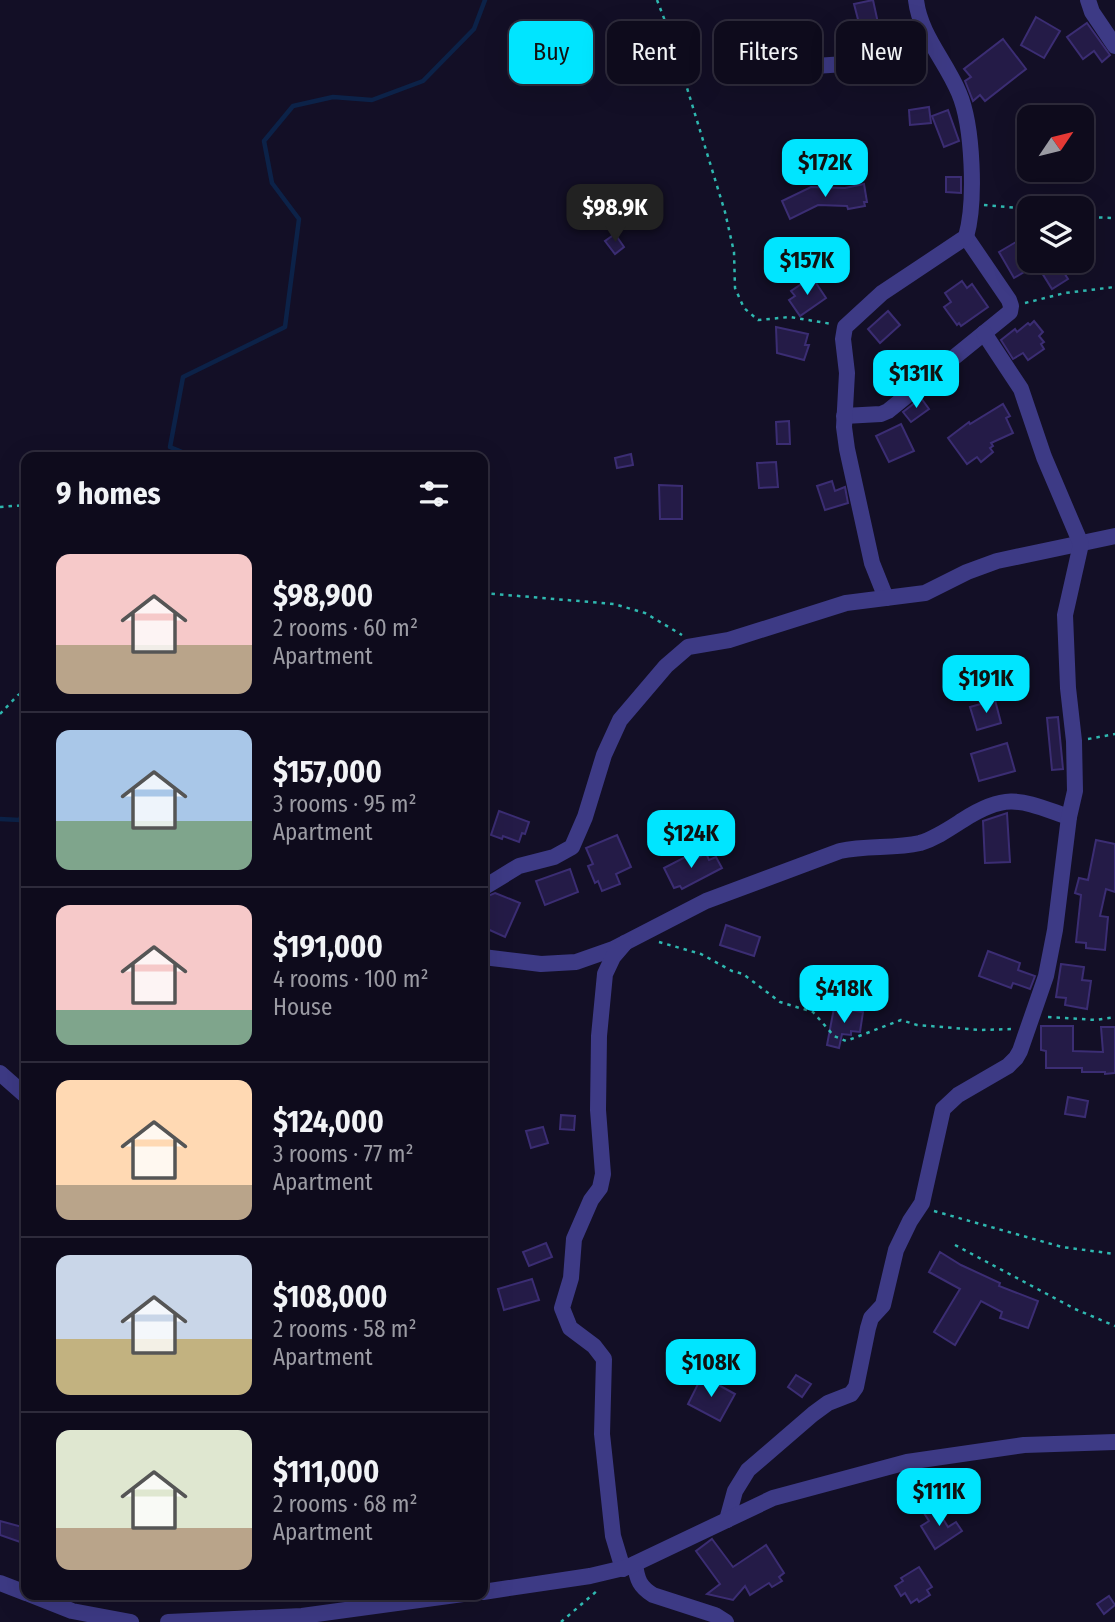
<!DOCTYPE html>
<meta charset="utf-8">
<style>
:root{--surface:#0e0b1c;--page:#171425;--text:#f1f3f6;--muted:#9b9ba3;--line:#2e2b3b;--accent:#00e5ff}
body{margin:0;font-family:"Fira Sans Condensed",sans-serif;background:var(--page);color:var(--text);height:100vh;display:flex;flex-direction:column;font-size:26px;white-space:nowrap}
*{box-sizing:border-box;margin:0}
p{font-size:23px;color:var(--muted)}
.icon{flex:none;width:38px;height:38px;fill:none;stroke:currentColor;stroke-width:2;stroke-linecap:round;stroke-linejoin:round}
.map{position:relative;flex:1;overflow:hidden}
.panel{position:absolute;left:21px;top:452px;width:467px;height:1148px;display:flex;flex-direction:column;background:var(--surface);border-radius:14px;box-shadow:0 7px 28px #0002,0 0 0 2px var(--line)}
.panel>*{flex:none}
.top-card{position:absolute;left:509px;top:21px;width:500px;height:63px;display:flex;gap:14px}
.needle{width:46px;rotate:55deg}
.fabs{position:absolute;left:1017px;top:105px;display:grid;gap:14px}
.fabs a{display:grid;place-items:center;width:77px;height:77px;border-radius:14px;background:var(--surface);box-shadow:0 7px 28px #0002,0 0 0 2px var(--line);font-size:35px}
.price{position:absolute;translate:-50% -60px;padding:0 16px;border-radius:14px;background:var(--accent);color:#111;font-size:23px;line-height:46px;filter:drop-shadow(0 2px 4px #0008)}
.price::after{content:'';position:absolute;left:50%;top:42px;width:21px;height:16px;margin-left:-10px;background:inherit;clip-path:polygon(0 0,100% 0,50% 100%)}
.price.selected{background:#222;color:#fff}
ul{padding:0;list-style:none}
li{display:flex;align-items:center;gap:21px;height:175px;padding:0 35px}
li+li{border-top:2px solid var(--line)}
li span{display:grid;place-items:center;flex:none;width:196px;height:140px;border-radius:14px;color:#555}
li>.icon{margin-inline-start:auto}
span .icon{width:84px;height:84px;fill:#fffc;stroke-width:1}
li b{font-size:30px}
h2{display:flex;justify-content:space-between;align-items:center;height:84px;padding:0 35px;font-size:30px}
.pill{padding:0 24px;border-radius:14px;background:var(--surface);box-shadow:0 7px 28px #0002,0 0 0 2px var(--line);font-size:24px;line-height:63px}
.pill.selected{background:var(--accent);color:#111}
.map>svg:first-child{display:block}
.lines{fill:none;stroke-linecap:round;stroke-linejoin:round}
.stream{stroke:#0c2248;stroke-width:4.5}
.building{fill:#241b47;stroke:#3b2d73;stroke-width:2}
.path{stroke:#2fb8b0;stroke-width:2.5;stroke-dasharray:3.5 5;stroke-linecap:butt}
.street{stroke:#3d3a85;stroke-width:16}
</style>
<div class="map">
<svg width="1115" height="1622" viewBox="0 0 1115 1622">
<rect width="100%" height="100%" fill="#130f26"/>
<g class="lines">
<g class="stream">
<path d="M194,457L170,447L183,377L285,327L299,219L272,183L264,141L293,106L333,97L372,100L423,81L474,29L485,0"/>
<path d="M0,819L20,820L26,802"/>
</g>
</g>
<g class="building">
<path d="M873,0L878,23L860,27L854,4Z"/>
<path d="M1036,17L1060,31L1044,58L1021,45Z"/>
<path d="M1087,23L1110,55L1102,62L1094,51L1083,59L1067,37Z"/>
<path d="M798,28L808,51L797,56L795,50L785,55L781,47L778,48L774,39Z"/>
<path d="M1003,39L1026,69L985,101L980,95L973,101L965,81L971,77L964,69Z"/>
<path d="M929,107L931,123L910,125L909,110Z"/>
<path d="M948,110L959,141L944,147L932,116Z"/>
<path d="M1029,142V174H1024L1018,144Z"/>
<path d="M946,177H961V193L946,192Z"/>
<path d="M864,184L867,202H864L865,206L848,209L847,206L818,205L790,219L782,201L811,187L845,188Z"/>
<path d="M615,234L624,247L615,254L605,241Z"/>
<path d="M1016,242L1031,268L1014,278L999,252Z"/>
<path d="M1058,263L1068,279L1052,289L1042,273Z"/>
<path d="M812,277L826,298L800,316L789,300L795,296L791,291Z"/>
<path d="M962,281L967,288L972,284L988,307L961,326L959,323L957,325L944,307L951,302L945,293Z"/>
<path d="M888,311L900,325L880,343L868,329Z"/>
<path d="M1034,321L1043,332L1039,336L1044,342L1041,344L1044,349L1028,360L1023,353L1013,359L1001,340L1015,329L1017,332L1028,323L1030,325Z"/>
<path d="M776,327L808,334L805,345H809L804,360L777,353Z"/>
<path d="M921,398L929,409L911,422L903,412Z"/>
<path d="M1003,404L1010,416L1006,418L1013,433L991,443L993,446L990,448L993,452L981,462L977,457L967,464L948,438L969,422L970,424Z"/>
<path d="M789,421L790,444H777L776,422Z"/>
<path d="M901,424L914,451L889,462L876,436Z"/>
<path d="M631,454L633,465L617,468L615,458Z"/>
<path d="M776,462L778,487L759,488L757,463Z"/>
<path d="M832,481L835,491L845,487L848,503L825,510L817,486Z"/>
<path d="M659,485L682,486V519H660Z"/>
<path d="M970,680L973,697L954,700L951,683Z"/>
<path d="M995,700L1001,723L977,730L970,707Z"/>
<path d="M1058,717L1063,769L1052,770L1047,718Z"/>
<path d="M1007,743L1015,771L979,781L971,754Z"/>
<path d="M499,811L529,822L525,834L522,833L519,842L503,836L502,839L491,835Z"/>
<path d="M1007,813L1010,862L985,863L983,821Z"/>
<path d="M617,835L631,867L616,874L620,884L602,891L598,881L595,883L588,866L593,864L586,848Z"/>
<path d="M1096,840L1115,844V892L1106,889L1100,916L1108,917L1105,950L1086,948V943L1076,942L1081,895L1075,893L1079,878L1088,880Z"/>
<path d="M706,853L709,860L716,857L722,868L682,889L680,886L674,888L664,868L689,855L692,861Z"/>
<path d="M570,869L578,892L545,905L536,881Z"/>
<path d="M495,893L520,903L505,937L483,927V898Z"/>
<path d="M726,925L760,937L754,956L720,945Z"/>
<path d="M988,951L1020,963L1018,970L1035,976L1030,989L1013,983L1011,988L979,976Z"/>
<path d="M1061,964L1084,967L1082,980L1091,981L1087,1009L1065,1005L1066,998L1056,997Z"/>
<path d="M834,1008L863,1012L860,1032L851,1031V1035L842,1034L839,1048L827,1045Z"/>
<path d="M1041,1026H1073V1051L1103,1052L1101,1027H1115V1073L1105,1074V1072H1082V1068H1046V1051L1041,1050Z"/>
<path d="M1068,1097L1088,1101L1085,1117L1065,1114Z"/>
<path d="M561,1115L575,1116L574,1130L560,1129Z"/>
<path d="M543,1127L548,1143L531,1148L526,1131Z"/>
<path d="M546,1243L552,1257L529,1266L523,1252Z"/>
<path d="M940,1252L961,1265L1000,1283L999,1286L1038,1301L1028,1328L1000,1318L1002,1312L981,1301L955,1345L934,1332L960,1289L929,1272Z"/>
<path d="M532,1279L539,1300L504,1310L498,1289Z"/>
<path d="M796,1375L811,1384L802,1397L788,1387Z"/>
<path d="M702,1376L735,1394L720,1421L688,1404Z"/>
<path d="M935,1506L948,1527L956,1522L962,1531L935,1549L921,1526L929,1521L924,1513Z"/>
<path d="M0,1521L26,1528V1544L0,1535Z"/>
<path d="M712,1539L733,1567L766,1545L784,1573L779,1577L782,1581L772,1587L769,1583L750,1595L745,1586L733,1600L707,1594L720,1584L696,1551Z"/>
<path d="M919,1567L932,1587L927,1590L930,1595L919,1602L917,1599L911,1603L905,1593L901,1596L895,1586L903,1581L901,1578Z"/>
<path d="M1109,1596L1115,1605L1104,1614L1097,1604Z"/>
</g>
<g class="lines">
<g class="path">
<path d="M657,0L672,39L725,212L734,252L735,288L744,308L758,320L790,317L832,324"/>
<path d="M984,205L1029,209"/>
<path d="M1082,217L1115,218"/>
<path d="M1025,303L1065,293L1115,287"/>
<path d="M0,507L26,505"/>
<path d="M483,593L614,604L645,613L682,635"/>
<path d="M0,714L18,695L26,691"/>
<path d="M1088,739L1115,734"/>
<path d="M659,942L701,954L732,971L743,974L780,1002L813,1012L834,1036L846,1041L901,1020L917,1025L980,1030L1014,1029"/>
<path d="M1048,1017L1096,1020L1115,1017"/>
<path d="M934,1211L1062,1247L1115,1254"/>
<path d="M955,1245L1075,1309L1115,1326"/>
<path d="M561,1622L598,1590"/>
</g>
<g class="street">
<path d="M1088,0L1092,12L1115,46"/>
<path d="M799,67L861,63L893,56L930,42"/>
<path d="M844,416L881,414L888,411L1010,312L1011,306L1009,300L966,237"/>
<path d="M886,598L872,563L847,449L844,427L847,373L843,339L845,327L882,293L966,237C976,202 973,126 959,93C946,61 920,35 916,0"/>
<path d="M483,888L519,866L554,857L572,847L585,817L604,755L620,720L666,666L688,647L729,640L846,603L925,593L967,572L997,561L1115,536"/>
<path d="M483,957L541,964L576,962L613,949L706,901L840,851C867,845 894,849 920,843C936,838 949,829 963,820C1008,791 1022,801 1069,817"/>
<path d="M0,1073L26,1096"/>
<path d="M727,1520L735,1491L748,1470L813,1414L828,1403L851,1394L856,1387L868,1328L871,1318L883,1305L896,1250L910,1221L922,1203L943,1109L958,1095L1008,1066L1016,1058L1020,1051L1046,976L1055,930L1069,817L1075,791L1074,741L1068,688L1065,615L1081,544L1044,457L1021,389L984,333"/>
<path d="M635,1564C637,1580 640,1587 653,1595L715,1615L726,1622"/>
<path d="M623,1569L613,1536L602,1434L604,1359L594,1346L570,1328L562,1308L571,1278L574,1239L591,1200L600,1188L603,1174L598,1110L599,1036L605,974L613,957L625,943"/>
<path d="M0,1583L26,1593"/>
<path d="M483,1592L590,1576L628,1567L773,1498L907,1462L1024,1445L1115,1442"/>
<path d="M29,1594L72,1611L131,1622"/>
<path d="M168,1622L302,1616L463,1594"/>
</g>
</g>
</svg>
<div class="fabs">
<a><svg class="needle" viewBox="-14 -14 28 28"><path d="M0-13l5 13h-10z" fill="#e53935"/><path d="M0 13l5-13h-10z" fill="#9b9ba3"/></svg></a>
<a><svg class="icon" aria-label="layers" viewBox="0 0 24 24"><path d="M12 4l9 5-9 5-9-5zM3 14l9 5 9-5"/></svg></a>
</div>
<b class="price" style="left:825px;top:199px">$172K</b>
<b class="price selected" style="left:615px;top:244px">$98.9K</b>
<b class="price" style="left:807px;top:297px">$157K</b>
<b class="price" style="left:916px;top:410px">$131K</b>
<b class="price" style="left:986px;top:715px">$191K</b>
<b class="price" style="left:691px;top:870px">$124K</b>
<b class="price" style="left:844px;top:1025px">$418K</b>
<b class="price" style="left:711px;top:1399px">$108K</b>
<b class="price" style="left:939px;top:1528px">$111K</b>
<div class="top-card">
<a class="pill selected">Buy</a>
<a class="pill">Rent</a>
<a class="pill">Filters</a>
<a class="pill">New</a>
</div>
<section class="panel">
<h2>9 homes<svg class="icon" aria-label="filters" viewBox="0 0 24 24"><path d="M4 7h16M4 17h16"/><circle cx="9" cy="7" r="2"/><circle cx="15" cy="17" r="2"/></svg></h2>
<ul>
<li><span style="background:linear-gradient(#f6c9c9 65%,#b9a48a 0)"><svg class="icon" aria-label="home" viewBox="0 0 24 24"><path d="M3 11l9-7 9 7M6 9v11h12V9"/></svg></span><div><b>$98,900</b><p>2 rooms · 60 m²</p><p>Apartment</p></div></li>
<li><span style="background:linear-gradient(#a9c7e8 65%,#7fa58c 0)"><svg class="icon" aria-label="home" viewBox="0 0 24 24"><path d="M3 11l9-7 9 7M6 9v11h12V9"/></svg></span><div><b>$157,000</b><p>3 rooms · 95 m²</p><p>Apartment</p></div></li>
<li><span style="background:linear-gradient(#f6c9c9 75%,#7fa58c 0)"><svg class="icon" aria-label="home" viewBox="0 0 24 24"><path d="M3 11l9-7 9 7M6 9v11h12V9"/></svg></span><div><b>$191,000</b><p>4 rooms · 100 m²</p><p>House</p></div></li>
<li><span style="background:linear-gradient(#ffd9b3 75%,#b9a48a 0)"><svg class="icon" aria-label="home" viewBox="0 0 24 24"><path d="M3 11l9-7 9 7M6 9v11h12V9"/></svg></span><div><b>$124,000</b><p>3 rooms · 77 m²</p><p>Apartment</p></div></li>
<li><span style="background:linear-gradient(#c9d6e8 60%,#c2b280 0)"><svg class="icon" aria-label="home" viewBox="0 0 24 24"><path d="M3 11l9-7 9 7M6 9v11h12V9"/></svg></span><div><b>$108,000</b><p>2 rooms · 58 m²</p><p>Apartment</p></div></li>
<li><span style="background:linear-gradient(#dfe7d0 70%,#b9a48a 0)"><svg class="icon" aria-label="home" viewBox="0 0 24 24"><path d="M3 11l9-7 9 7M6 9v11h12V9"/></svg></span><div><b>$111,000</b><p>2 rooms · 68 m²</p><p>Apartment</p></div></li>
</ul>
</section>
</div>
